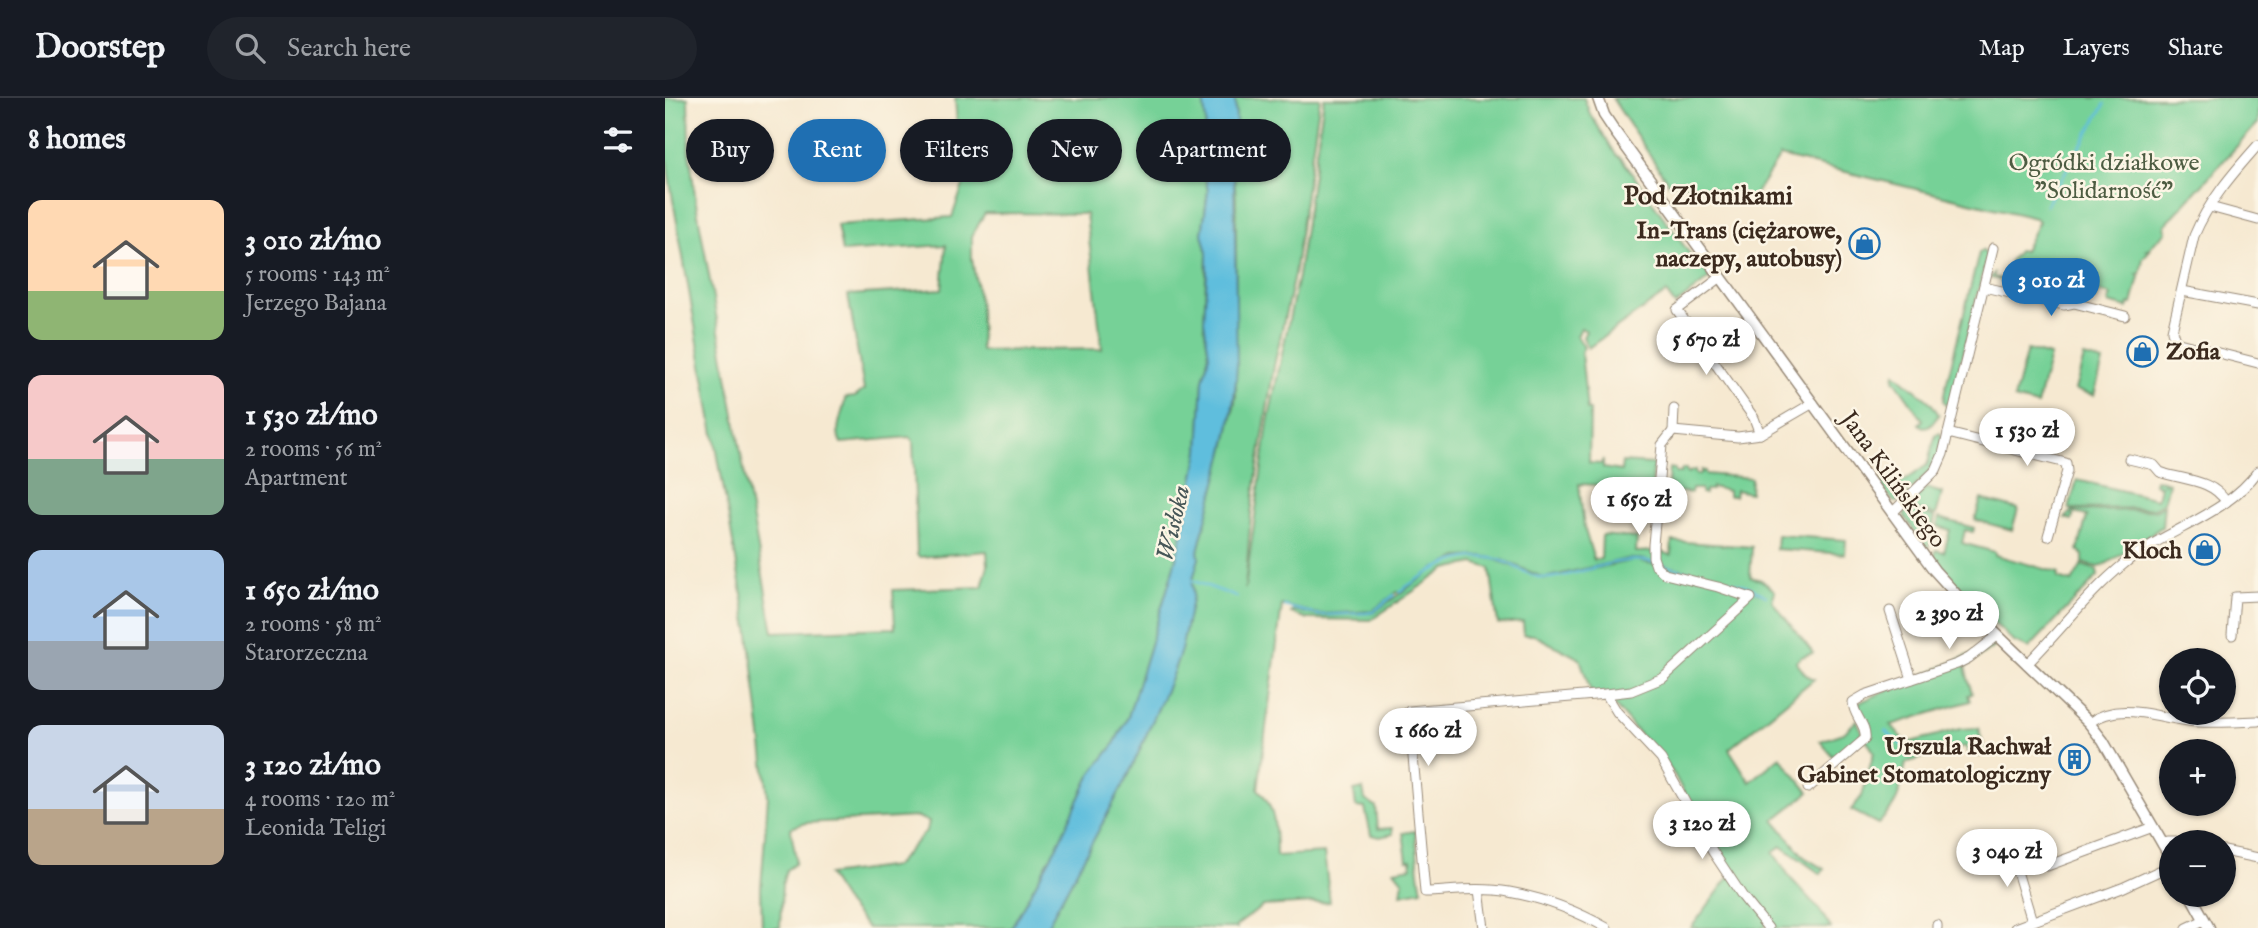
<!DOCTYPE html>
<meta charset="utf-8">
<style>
:root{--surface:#171b24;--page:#20242c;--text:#f1f3f6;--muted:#9ea1a6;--line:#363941;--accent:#1f6fb2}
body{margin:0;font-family:"IM FELL English",serif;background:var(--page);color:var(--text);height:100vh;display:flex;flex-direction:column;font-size:26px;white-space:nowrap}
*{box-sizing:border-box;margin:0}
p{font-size:23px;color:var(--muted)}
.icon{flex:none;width:38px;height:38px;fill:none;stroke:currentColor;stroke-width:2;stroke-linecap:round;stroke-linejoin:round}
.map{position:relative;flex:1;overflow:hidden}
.details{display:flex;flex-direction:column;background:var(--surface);width:665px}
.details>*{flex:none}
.guide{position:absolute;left:21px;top:21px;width:665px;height:63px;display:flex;gap:14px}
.controls{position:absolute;left:1494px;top:550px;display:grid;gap:14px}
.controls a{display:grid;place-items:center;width:77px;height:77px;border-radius:50%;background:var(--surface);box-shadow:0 2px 5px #0004;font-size:35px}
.price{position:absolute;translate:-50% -60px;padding:0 16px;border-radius:24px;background:#fff;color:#222;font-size:23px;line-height:46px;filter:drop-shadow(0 2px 4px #0008)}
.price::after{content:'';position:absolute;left:50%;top:42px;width:21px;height:16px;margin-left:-10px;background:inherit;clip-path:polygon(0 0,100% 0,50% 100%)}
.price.current{background:var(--accent);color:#fff}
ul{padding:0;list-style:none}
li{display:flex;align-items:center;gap:21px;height:175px;padding:0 28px}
li span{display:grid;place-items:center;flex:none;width:196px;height:140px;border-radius:14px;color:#555}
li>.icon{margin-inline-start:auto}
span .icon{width:84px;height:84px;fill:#fffc;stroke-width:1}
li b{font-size:30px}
h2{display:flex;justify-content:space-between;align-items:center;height:84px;padding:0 28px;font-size:30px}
.chip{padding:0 24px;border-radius:32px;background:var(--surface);box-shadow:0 2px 5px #0004;font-size:24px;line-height:63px}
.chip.current{background:var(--accent);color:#fff}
header{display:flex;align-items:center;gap:42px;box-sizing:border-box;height:98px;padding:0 35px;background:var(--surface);border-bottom:2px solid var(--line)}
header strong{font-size:33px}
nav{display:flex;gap:38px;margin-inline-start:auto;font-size:24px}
.search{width:490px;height:63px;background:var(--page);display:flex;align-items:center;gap:18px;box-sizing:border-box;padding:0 24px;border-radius:38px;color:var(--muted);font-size:26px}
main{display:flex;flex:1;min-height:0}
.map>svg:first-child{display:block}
.green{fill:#76d197;stroke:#587e5a;stroke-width:2;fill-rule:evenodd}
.water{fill:#5fbedd;stroke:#4d747e;stroke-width:2}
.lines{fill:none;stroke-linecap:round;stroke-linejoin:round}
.stream{stroke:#5fbedd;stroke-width:2.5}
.minor-casing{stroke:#988a78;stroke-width:11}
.tertiary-casing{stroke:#988a78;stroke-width:13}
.minor{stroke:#fff;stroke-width:9}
.tertiary{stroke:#fff;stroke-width:10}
.labels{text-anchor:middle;stroke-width:5;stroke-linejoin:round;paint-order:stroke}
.park-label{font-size:24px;fill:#4d5c42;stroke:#fcf5e5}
.poi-label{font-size:24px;font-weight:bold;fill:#3b2a1e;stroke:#fcf5e5;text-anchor:end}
.street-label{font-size:24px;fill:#3b2a1e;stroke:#fcf5e5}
.neighbourhood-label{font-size:26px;font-weight:bold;fill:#3b2a1e;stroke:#fcf5e5}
.water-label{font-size:26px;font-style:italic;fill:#465657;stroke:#fcf5e5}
</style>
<header>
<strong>Doorstep</strong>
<div class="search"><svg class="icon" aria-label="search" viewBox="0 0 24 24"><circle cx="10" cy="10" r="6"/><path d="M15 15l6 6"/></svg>Search here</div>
<nav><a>Map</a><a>Layers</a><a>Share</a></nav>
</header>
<main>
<section class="details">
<h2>8 homes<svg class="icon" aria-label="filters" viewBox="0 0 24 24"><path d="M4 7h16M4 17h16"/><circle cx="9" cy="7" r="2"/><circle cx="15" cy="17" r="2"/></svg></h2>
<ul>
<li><span style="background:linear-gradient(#ffd9b3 65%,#8fb573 0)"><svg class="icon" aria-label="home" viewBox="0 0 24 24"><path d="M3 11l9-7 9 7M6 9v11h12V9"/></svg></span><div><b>3 010 zł/mo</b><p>5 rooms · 143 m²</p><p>Jerzego Bajana</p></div></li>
<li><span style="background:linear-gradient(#f6c9c9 60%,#7fa58c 0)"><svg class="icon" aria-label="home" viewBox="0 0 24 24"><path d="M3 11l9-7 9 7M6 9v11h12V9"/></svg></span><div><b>1 530 zł/mo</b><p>2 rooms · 56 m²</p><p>Apartment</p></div></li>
<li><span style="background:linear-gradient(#a9c7e8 65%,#9aa5b1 0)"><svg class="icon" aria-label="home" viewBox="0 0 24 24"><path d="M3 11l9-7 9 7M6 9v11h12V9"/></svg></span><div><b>1 650 zł/mo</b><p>2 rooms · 58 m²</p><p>Starorzeczna</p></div></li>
<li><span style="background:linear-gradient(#c9d6e8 60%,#b9a48a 0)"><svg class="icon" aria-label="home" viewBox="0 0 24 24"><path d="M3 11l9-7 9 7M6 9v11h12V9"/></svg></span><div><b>3 120 zł/mo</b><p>4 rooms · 120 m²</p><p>Leonida Teligi</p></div></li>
</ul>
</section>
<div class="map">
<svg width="1593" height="830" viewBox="0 0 1593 830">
<rect width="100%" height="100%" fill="#fcf5e5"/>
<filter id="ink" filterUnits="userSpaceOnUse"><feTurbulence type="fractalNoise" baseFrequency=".0143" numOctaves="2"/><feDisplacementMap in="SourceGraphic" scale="14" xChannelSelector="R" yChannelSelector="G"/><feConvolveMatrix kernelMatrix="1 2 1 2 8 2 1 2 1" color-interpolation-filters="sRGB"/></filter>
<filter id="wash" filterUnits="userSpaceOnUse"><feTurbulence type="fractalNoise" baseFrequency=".00686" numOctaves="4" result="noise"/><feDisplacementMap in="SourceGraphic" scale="28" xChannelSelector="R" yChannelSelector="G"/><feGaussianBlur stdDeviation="1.57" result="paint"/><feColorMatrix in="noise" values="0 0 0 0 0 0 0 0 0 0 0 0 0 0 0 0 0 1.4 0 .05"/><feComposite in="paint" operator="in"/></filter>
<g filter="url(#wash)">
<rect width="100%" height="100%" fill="#f6e9d1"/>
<g class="green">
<path d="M0,0H23L24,51L31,105L108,534L230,530L228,492L317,489L323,467L322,453L255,459L252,457L248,343L245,339L176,345C168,330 179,316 180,300L190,299L199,292L183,197L277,191L281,147L177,154L172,127L287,119L303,73L307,27L292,28L290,0H538L541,24L538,43L539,74L543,93L537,136L542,155L539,227L544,257L538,282L534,353L518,433L506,479L463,619L448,648L426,676L392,748L346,830H203L201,828L181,805L163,777L230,768L262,732L264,724L253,719L140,725L126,730C126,742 132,753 130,766L121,772L117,787L115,830H97L96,790L103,698L84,536L4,79L0,47ZM320,115L421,116L437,251L316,253L315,208L307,161V138Z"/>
<path d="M570,0H655L629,177L609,268L593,369L586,416L580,491L603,324L633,178L659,0H919L925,16L952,58L956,60L1035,170L1038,169L1045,180L1010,207L1001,195L923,250L918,239L921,233L916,230L912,238L919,249L916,254L922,312H925L924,365L936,366L938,361V370L956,373L957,364L988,366L987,390L914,386L919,429L929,462L936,461L937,437L972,440L971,454L994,453L1006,457L1007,443L1087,449L1085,479L1096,482L1110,493L1107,503L1148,555L1136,559L1131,564L1141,577L1149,581L1064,651L1085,684L1115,659L1144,694L1109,722L1139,759L1159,771L1156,776L1116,748L1108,754L1127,782L1154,811L1166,830H1108L1105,824L1098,830H1026L1067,775L1041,738L1009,676L945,602L926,594L915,561L869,537H859L858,524L833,526L825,470L809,465L781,471L706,522L643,521L626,515L628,512L654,518L708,515L772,469L728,497L707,513L654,516L617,507L593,691C611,707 611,735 611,758L659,755L665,804L598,808L571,828L572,830H381L465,674L505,583L516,552L528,497L527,484L534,460L533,453L561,346L571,299V101L569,77L573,70ZM817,458L838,462L879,480L961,461H976L1083,488L1101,498L1083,489L1034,477L1033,479L1028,478V475L970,462L880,481L829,461L816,459L794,460L774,469L793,459Z"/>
<path d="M947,0H1593V25L1500,127L1501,134L1482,152H1485L1478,160L1475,176H1472L1474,179L1467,206H1464L1463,210L1443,205L1446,197L1434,194L1431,202L1410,197L1407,200L1325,180L1329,175V179L1350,184L1354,168L1344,164L1354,152L1359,153L1374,123L1370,120L1115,58L1088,100L1011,84L1004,86Z"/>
<path d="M1318,152L1322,158L1286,303L1281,307L1278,303L1280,291L1314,155Z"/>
<path d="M1362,252L1385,258L1372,307L1349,301Z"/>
<path d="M1419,259L1438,264L1429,297L1410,292Z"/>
<path d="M1230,275L1266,305L1274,317L1265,328L1258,329L1254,326L1258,322L1229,281Z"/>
<path d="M1275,335C1286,359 1249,389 1233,404H1229L1217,389L1218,377L1226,385L1234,387L1262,367L1271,336Z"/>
<path d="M1004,370L1010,371V375H1016L1017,371H1021L1022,375L1030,372V376H1036V372L1040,373V376L1086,380L1085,395L1071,392L1070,398H1063V393L1047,389L1046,392H1040V396L1036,395V391H1027L1026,395L1008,393L1007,387L1003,386Z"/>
<path d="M1412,382L1492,401L1495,388L1489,386L1490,382L1498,383L1499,386L1501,384L1504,385L1499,404L1489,410L1404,411Z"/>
<path d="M1261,390L1277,395L1271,417L1242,409Z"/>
<path d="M1316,401L1353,411L1347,432L1310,422Z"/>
<path d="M1499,407L1497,429C1484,436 1442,468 1434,469C1429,469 1423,466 1418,465V457L1413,452L1422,418L1409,415L1407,422L1400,420L1407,413L1490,412Z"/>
<path d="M1241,410L1270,419L1263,452L1239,418Z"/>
<path d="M1274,420L1309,430L1308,434L1300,432L1297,445L1330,454V457L1394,475L1393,480L1407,484L1417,467L1432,472L1433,478L1370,544L1364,550L1349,544L1295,492L1269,460L1271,452L1279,454L1285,432L1272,428Z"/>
<path d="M1112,437L1181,442L1180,456L1111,451Z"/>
<path d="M1327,547L1330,548L1300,569L1307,596L1303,597L1305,603L1226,627L1242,645L1295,631L1313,630L1321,656L1314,658L1312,652L1303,654L1301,648L1278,655L1277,653L1241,665C1234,695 1236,703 1213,726L1186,712L1197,698L1209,654L1202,643L1193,605Z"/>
<path d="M1192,622L1197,635L1194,643L1170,661L1155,643L1179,635Z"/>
<path d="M698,691L700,702L711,709L713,731L727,730L728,736L715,739L706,737L700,710L691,709L689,693Z"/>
<path d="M750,733C753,753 752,772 757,792L736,796L738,783L729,772L747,769L746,762H742L738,735Z"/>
</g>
<path class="water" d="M538,0H570L573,71L569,77L572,268C569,332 548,392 533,453L534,460L527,484L528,497L516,552L505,583L465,674L381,830H346L392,748L426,676L448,648L463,619L506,479L518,433L534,353L538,282L544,257L539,223L542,174V155L537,136L543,93L539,74L538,43L541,24Z"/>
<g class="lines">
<g class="stream">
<path d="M1407,62L1440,6"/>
<path d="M1381,108L1402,71"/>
<path d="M994,466L1028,475"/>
<path d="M1034,476L1083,488L1101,498"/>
<path d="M526,482L572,499"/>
<path d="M735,493C769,470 802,448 843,465C855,471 870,481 883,480C918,477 953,456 988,464"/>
<path d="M619,508L654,517L701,515L708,514L729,497"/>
<path d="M1220,633L1239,649"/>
<path d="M1244,651L1253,655"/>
</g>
</g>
</g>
<g filter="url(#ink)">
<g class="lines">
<defs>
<g id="minor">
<path d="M1593,47C1568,75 1543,104 1529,138L1507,233L1510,242L1514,245L1593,265"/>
<path d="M1545,109L1593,122"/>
<path d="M1056,179L1012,212L1089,320L1095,336"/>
<path d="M1319,189L1399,207L1409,205L1460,218"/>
<path d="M1517,193L1593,207"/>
<path d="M1008,333L1009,311"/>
<path d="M1283,335L1401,365L1402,373L1383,438"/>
<path d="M1464,361L1489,367L1495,374L1501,376C1522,382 1549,383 1561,404"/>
<path d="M1227,415L1271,372L1278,356L1328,150"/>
<path d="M1225,513L1247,581"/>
<path d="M1567,537L1570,499L1593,498"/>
<path d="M1362,566C1395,533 1424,494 1460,465C1501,431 1561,418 1593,373"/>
<path d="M941,596L966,593L998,580L1086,500L1053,489L1000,476L991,468L988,459V447L997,347L1008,333L1073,339L1095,336L1148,305"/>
<path d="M1424,625C1456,601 1496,622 1532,624C1552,625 1573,624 1593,623"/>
<path d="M1143,690L1200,641C1202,626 1188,618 1188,604L1200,597L1292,566L1304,560L1332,538"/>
<path d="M1498,747L1503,744H1517"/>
<path d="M1345,750L1367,823"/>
<path d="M1559,753L1593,760"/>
<path d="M1382,768L1488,729"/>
<path d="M814,792L819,830"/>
<path d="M1272,827V830"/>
<path d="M942,830C912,813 878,800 844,794C817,789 787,793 760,794L744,613L941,596L952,614L996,661L1048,754L1078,799L1103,830"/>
<path d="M1350,830L1457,790L1507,767"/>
<path d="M1522,830L1539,822"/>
</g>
<g id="tertiary">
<path d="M933,0L939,17L951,35L1269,472L1299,505L1424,625L1438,643L1507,762"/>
<path d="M1525,796L1544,830"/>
</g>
</defs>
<use href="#minor" class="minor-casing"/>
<use href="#tertiary" class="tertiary-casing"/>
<use href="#minor" class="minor"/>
<use href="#tertiary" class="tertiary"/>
</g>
</g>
<defs>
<symbol id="shop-ring" viewBox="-11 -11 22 22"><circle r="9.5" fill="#fcf5e5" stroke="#1f6fb2" stroke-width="1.5"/><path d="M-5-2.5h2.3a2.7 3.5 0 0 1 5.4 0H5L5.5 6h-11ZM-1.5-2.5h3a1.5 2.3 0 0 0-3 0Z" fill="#1f6fb2"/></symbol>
<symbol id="building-ring" viewBox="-11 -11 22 22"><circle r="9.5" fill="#fcf5e5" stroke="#1f6fb2" stroke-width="1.5"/><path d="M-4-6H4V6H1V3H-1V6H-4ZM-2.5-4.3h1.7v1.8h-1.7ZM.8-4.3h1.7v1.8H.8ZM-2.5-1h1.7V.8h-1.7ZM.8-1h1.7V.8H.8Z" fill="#1f6fb2"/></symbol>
</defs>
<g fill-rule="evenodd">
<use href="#shop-ring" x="1182" y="128" width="35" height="35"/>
<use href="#shop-ring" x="1460" y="236" width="35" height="35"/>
<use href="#shop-ring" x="1522" y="434" width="35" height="35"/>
<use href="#building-ring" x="1392" y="644" width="35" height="35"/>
</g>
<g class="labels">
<g class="park-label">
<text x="1439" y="72">Ogródki działkowe<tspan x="1439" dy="28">"Solidarność"</tspan></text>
</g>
<g class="poi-label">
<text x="1177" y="140">In-Trans (ciężarowe,<tspan x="1177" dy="28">naczepy, autobusy)</tspan></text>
<text x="1501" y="261" text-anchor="start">Zofia</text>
<text x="1517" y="460">Kloch</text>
<text x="1386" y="656">Urszula Rachwał<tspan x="1386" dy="28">Gabinet Stomatologiczny</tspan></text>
</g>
<g class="street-label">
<text transform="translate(1229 381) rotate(54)" y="8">Jana Kilińskiego</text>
</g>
<g class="neighbourhood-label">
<text x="1043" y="106">Pod Złotnikami</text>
</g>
<g class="water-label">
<text transform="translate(507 425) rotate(-77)" y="9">Wisłoka</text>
</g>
</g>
</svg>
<div class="controls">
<a><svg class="icon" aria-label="locate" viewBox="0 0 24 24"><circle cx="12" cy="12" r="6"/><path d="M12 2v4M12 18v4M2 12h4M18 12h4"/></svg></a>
<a>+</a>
<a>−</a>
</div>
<b class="price current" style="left:1386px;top:220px">3 010 zł</b>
<b class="price" style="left:1041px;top:279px">5 670 zł</b>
<b class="price" style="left:1362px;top:370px">1 530 zł</b>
<b class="price" style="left:974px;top:439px">1 650 zł</b>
<b class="price" style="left:1284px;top:553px">2 390 zł</b>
<b class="price" style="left:763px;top:670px">1 660 zł</b>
<b class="price" style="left:1037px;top:763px">3 120 zł</b>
<b class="price" style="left:1342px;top:791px">3 040 zł</b>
<div class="guide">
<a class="chip">Buy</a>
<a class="chip current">Rent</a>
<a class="chip">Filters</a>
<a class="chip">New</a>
<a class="chip">Apartment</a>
</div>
</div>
</main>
